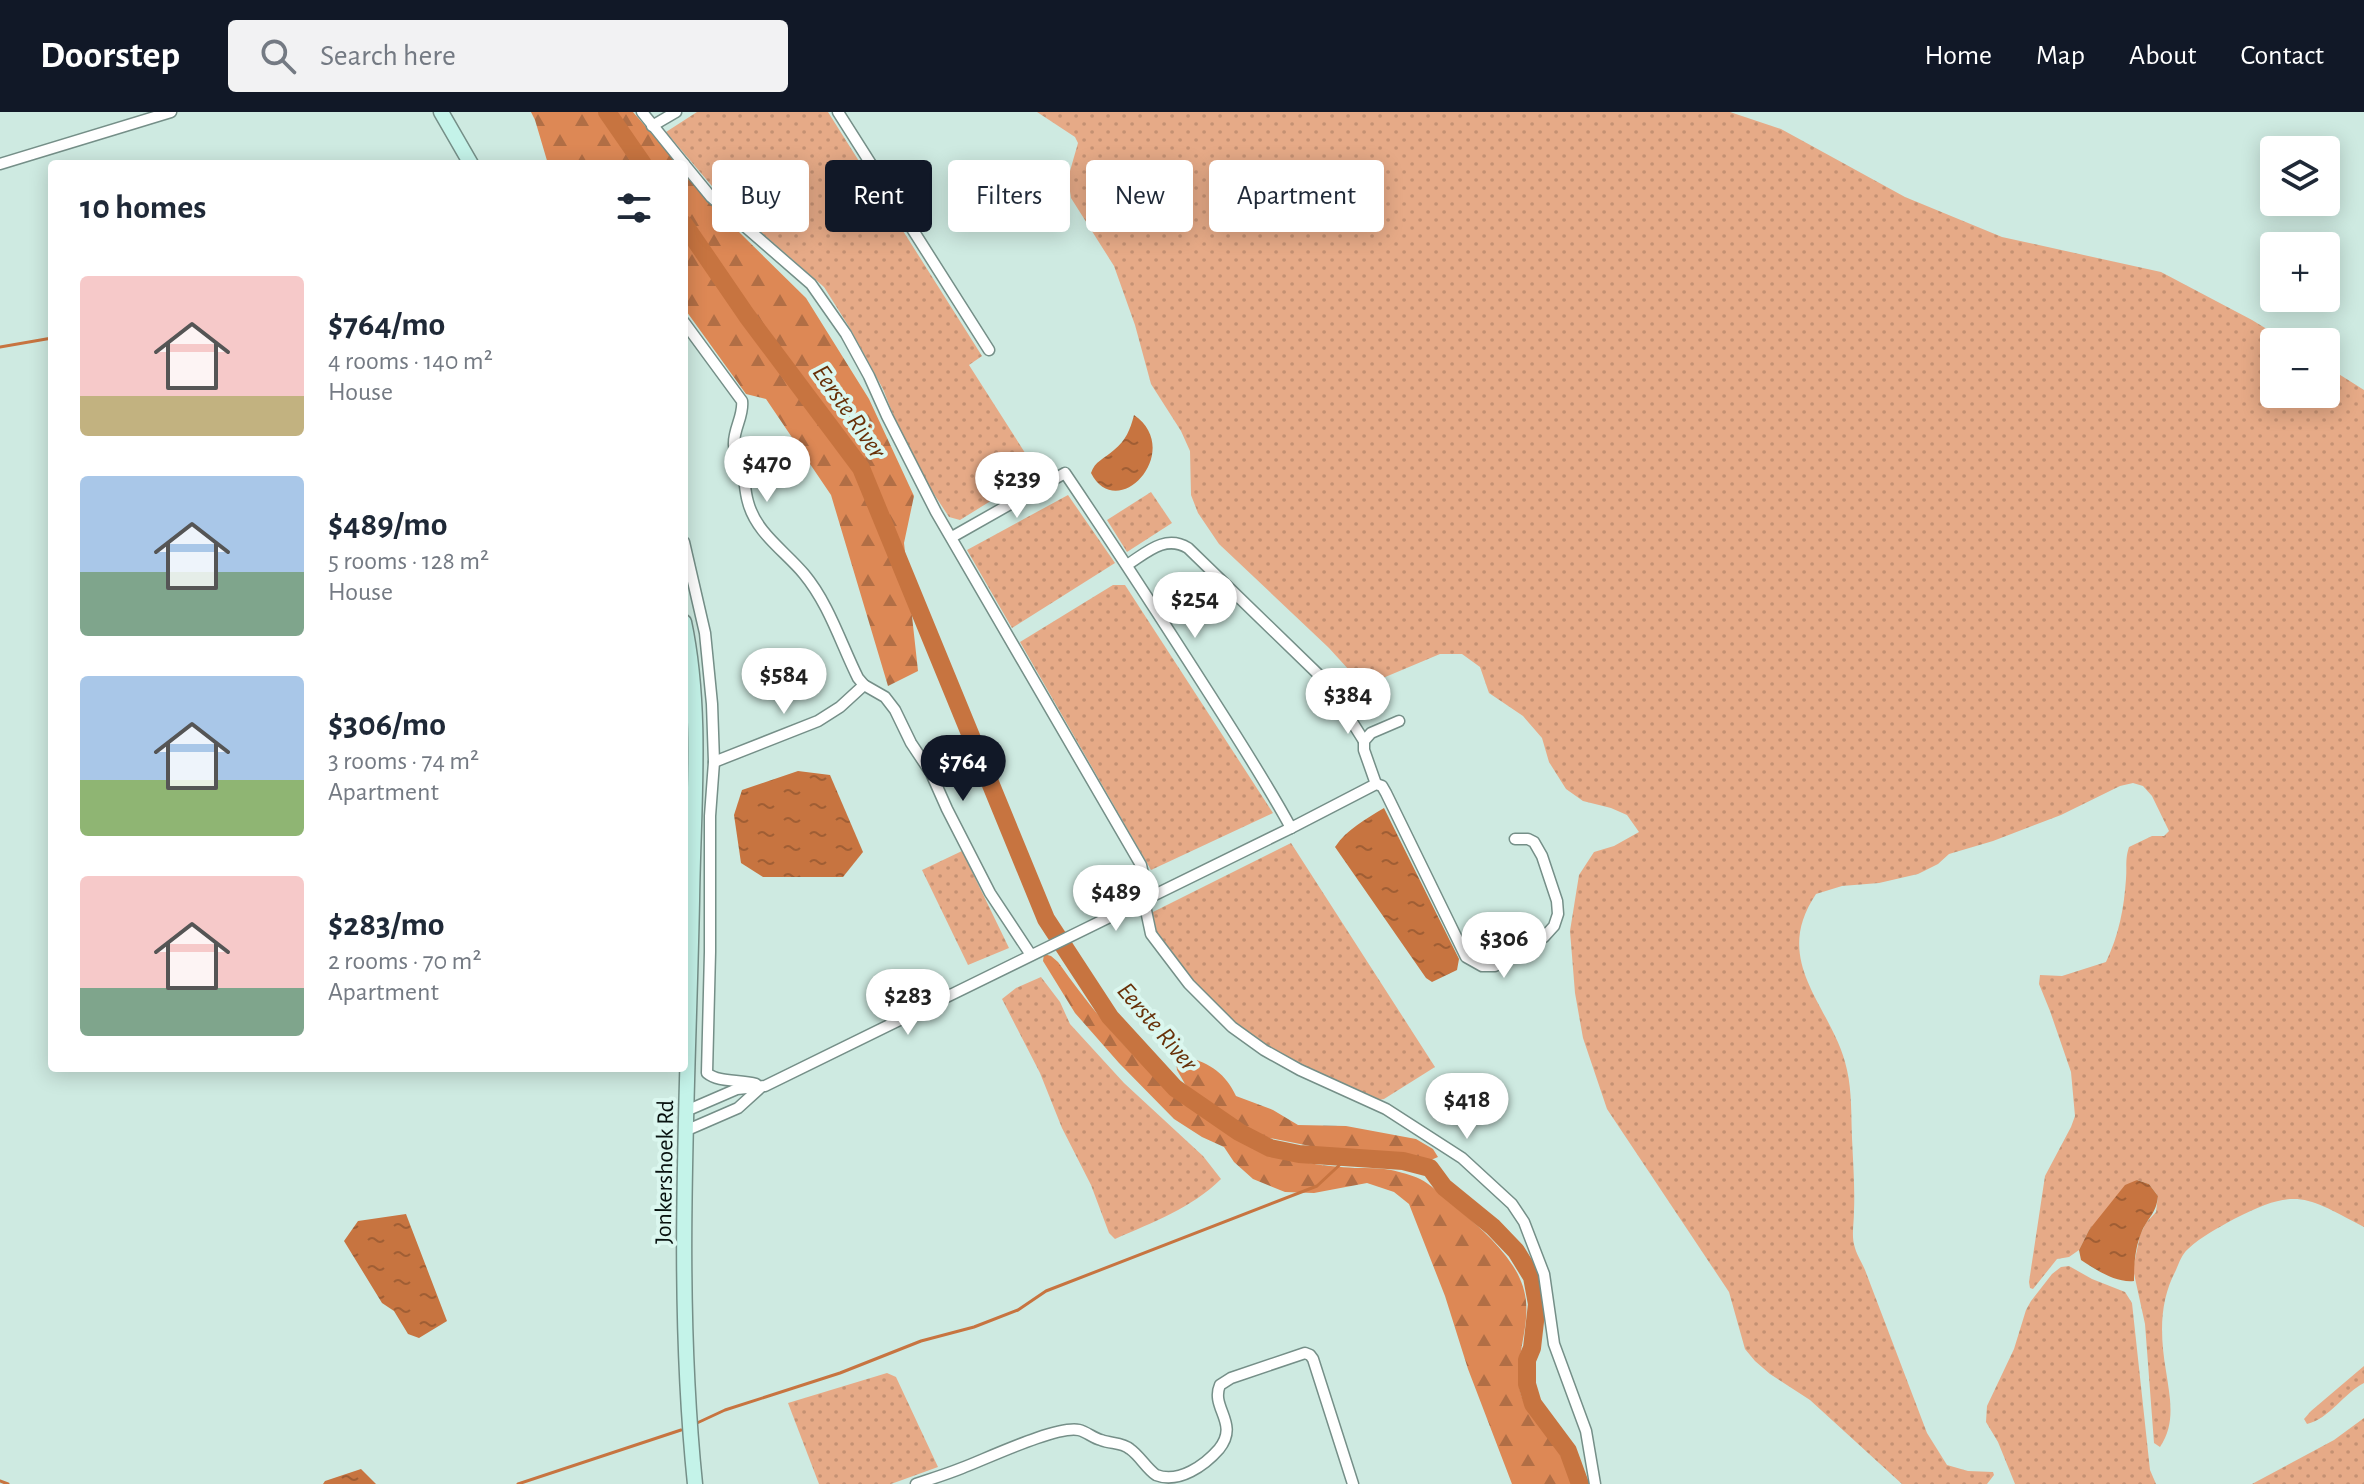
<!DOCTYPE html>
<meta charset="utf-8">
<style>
:root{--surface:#fff;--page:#f2f2f3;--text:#1f2937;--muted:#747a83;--accent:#111827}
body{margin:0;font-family:"Alegreya Sans",sans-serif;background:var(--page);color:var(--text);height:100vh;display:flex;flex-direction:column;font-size:30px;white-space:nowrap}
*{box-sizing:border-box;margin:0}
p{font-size:26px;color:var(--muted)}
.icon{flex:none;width:44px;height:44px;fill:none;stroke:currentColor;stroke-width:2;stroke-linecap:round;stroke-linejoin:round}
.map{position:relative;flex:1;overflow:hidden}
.side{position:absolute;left:48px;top:48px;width:640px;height:912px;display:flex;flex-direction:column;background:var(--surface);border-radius:8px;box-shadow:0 4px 20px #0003}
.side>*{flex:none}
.banner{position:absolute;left:712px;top:48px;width:760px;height:72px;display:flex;gap:16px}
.controls{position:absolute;left:2260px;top:24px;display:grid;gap:16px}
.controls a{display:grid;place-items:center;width:80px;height:80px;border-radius:8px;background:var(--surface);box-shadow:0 4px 20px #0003;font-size:40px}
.price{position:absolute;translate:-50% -68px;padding:0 18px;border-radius:28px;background:#fff;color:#222;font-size:26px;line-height:52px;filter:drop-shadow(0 2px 4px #0008)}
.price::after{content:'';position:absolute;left:50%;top:48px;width:24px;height:18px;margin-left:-12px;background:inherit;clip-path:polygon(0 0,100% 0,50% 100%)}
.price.on{background:var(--accent);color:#fff}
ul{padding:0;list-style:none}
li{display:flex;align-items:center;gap:24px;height:200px;padding:0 32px}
li span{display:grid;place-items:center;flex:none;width:224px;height:160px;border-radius:8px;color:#555}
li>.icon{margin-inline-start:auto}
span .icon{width:96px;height:96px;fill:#fffc;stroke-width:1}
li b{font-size:34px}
h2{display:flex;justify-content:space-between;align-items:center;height:96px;padding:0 32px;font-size:34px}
.pill{padding:0 28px;border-radius:8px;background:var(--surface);box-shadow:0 4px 20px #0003;font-size:28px;line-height:72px}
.pill.on{background:var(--accent);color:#fff}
header{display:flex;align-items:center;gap:48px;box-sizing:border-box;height:112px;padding:0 40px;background:var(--accent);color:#fff}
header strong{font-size:38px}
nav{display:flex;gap:44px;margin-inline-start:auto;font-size:28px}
.search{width:560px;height:72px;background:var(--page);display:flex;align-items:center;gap:20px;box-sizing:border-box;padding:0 28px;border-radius:8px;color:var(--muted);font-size:30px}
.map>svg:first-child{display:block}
.grass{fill:url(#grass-dots)}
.forest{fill:url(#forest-firs)}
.water{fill:url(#water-ripples)}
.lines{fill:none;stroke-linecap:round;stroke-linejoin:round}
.stream{stroke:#c77440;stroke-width:3}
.river{stroke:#c77440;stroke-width:18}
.street-casing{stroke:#758f88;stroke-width:13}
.secondary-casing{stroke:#758f88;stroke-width:17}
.street{stroke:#fff;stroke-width:10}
.secondary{stroke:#c4f3e9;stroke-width:14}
.labels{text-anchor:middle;stroke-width:8;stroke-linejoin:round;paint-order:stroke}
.street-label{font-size:24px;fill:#08110f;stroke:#dbf7ef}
.water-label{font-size:26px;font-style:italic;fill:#673008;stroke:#dbf7ef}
</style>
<header>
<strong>Doorstep</strong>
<div class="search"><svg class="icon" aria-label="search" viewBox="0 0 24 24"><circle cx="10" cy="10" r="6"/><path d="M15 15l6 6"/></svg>Search here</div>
<nav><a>Home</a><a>Map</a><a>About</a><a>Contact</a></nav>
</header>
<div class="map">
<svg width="2364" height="1372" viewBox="0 0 2364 1372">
<defs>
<pattern id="grass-dots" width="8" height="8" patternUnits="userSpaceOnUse" patternTransform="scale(2)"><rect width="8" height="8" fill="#e6aa87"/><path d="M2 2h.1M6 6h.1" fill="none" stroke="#c49173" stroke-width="1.8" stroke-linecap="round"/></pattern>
<pattern id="forest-firs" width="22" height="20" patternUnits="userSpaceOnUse" patternTransform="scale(2)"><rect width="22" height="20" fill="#d85"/><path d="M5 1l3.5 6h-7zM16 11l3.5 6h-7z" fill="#b16e45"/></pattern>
<pattern id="water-ripples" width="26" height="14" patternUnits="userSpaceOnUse" patternTransform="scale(2)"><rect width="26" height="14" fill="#c77440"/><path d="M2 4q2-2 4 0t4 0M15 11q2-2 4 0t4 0" fill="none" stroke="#a05e34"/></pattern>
</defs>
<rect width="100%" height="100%" fill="#ceeae1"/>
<g class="grass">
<path d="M697,0H828L982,244L969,253L1036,358L1018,369L1006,370L1010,377L960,408L949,405L921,362L896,310L883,277L851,218L824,175L723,87L666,20Z"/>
<path d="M1037,0H1730L1781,17L1905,85L2002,125L2161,160L2252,208L2288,230H2274V282H2326V254L2364,278V1115C2305,1084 2297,1075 2234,1107C2218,1116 2202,1124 2188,1137C2182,1142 2179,1151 2176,1158C2159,1190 2160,1223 2166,1259C2170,1286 2176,1311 2160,1335L2154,1331L2145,1212L2133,1157L2140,1123L2146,1111L2156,1100L2158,1084L2149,1072L2137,1068L2089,1118L2079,1138L2069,1145L2057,1147L2033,1177L2030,1176L2029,1170L2045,1064L2071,1015L2075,1004L2071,960L2050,899L2039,872L2040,863L2062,864L2106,850C2119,823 2124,796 2126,767C2127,755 2125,747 2129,735L2152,724H2164L2169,719L2152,684L2143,674L2133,671L2120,674L2061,703L1993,729L1949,742L1938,752L1918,762L1879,771L1842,774L1816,782C1769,852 1834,895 1847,958C1852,980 1851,1004 1852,1026C1853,1050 1855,1075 1854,1099C1854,1112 1851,1124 1855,1136C1857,1143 1862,1151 1865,1158L1927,1321L1947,1353L1968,1359L1993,1360L1994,1363L1987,1372H1902L1810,1288L1770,1262L1755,1249L1745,1237L1729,1180L1607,997L1583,926L1575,881L1570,819L1579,763L1594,740L1614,734L1639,720L1627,703L1611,696L1583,689L1566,677L1549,650L1542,626L1523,604L1489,581L1480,555L1462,542H1440L1371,571L1359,569L1329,536L1219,432L1198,401L1191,383L1190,339L1181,319L1151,272L1135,213L1114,154L1071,86L1068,66L1078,31L1075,25Z"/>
<path d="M1151,380L1172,411L1127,440L1107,408Z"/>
<path d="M1068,383L1115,451L1012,516L967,438Z"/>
<path d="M1113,473H1125L1273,701L1151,758L1020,530Z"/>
<path d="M1291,731L1435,955L1384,987L1379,988C1340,971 1298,954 1262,931C1215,900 1180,856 1150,809L1151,801Z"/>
<path d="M962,739L1009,836L968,853L922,758Z"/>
<path d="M1041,865L1060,890L1070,912L1124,971L1203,1044L1221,1067C1192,1096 1153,1110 1115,1127L1109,1121L1091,1073L1062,1016L1040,961L1002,887L1016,876Z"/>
<path d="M2069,1154L2092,1167L2125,1180L2132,1191L2150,1358L2156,1372H2015L1998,1330L1986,1310L1987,1294L2014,1237L2026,1198L2031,1189L2052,1162L2061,1155Z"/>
<path d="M2364,1254V1271C2344,1281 2329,1307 2307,1312L2304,1307L2311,1299Z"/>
<path d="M887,1261L896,1265L938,1355L891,1372H819L788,1291Z"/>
<path d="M2364,1306V1372H2252L2334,1328Z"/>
</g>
<g class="forest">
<path d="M531,0H633L678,52H548L535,8Z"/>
<path d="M684,58L738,119L806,186L869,287L914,384L904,431L918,559L888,574L831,383L766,287L746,282L684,196Z"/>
<path d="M1044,842L1051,844L1058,850C1114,929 1181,1004 1272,1040C1301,1052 1324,1054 1355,1056C1367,1056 1380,1056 1391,1058C1400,1060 1412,1063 1420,1067C1430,1072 1440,1082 1449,1089C1472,1109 1496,1128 1513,1154C1541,1197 1516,1228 1519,1272C1521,1297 1542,1314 1555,1334C1563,1346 1568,1359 1573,1372H1512L1468,1257L1445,1184L1409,1092L1394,1080L1367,1071L1314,1081L1285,1080L1253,1067L1234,1050L1224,1035L1202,1025L1174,1007L1119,951L1075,901L1043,849Z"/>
<path d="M1187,945C1210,951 1226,962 1236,984L1273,998L1298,1013L1346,1014L1416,1027L1433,1037L1438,1045L1431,1048L1325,1037L1265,1025L1215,998L1185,972L1177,958L1176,949Z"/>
</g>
<g class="water">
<path d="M1134,303C1185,338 1118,413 1091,361C1095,349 1104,347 1114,338C1126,328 1130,318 1134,303Z"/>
<path d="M798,659L830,663L863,740L843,765H763L741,751L734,703L742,678Z"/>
<path d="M1384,696L1459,847L1457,858L1432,870L1426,866L1335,735C1347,717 1366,707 1384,696Z"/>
<path d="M2137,1068L2149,1072L2158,1084C2156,1102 2149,1104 2142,1119C2135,1135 2134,1152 2134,1169C2116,1171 2096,1158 2081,1148L2079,1138L2089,1118L2125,1073Z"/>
<path d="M406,1102L447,1209L419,1226L408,1222L394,1199L382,1191L344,1129L358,1109Z"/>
<path d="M361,1357L376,1372H323L325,1369Z"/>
</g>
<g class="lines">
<g class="stream">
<path d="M0,235L52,226"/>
<path d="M697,1311L725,1298L840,1261L921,1229L974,1215L1018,1198L1046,1179L1317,1074L1347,1046"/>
<path d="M0,1369L8,1372"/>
<path d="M518,1372L681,1318"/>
</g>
<g class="river">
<path d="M607,0L643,52"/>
<path d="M684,112L747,204L861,356L1046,807L1110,905L1175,976L1239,1020L1270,1036L1299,1042L1403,1049L1430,1056L1444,1075L1493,1115L1516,1139L1532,1165L1537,1192L1532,1236L1527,1248V1272L1533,1292L1568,1339L1580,1372"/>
</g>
<defs>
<g id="street">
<path d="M642,0L684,52"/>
<path d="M838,0L989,238"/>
<path d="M652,14L676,0"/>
<path d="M0,52L171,0"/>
<path d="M684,52L711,85L811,172L846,222L869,264L887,304L936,400L1141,753L1145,771L1144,789L1151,822L1189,872L1232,915L1264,938L1300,958L1386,997L1462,1046L1512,1092L1524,1110L1544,1162L1554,1232L1586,1319L1595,1372"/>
<path d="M684,210L742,289C744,303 734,316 734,331C733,342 741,349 743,360C745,370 745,380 748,390C756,421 785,439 804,462C829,492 841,532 858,566L864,573L885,585L895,598L911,631L931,661L947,697L990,781L1031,843"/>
<path d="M952,425L1065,361C1113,432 1159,503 1205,575C1235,622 1265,668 1291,716"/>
<path d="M684,430L705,521L712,592L714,650L710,704V840L707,961C719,971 740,967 756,972"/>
<path d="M1127,453C1146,441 1165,422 1188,436L1320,564L1332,578L1364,629"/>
<path d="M714,650L818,609L840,595L864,573"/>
<path d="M1376,672L1364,638V629L1371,621L1399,609"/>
<path d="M686,999L737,977L765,974L1291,716L1376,672L1382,674L1386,681L1466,845L1482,854H1495L1544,825L1554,814L1558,802L1557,789L1542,744L1534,730L1528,727H1515"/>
<path d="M685,1019L738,996L760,976"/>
<path d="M916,1372C931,1367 947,1362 962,1356C986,1347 1057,1313 1079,1318C1087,1320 1093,1326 1101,1328C1111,1332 1122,1330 1130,1337C1140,1344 1146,1356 1156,1363C1179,1372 1205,1353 1219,1337C1240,1311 1210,1296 1220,1273L1231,1266L1305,1241L1310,1243L1313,1247L1353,1372"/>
</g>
<g id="secondary">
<path d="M441,0L471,52"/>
<path d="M684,510C703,599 693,698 692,789C688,983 675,1178 695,1372"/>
</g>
</defs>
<use href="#street" class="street-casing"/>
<use href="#secondary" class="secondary-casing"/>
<use href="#street" class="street"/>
<use href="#secondary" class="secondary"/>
</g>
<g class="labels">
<g class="street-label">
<text transform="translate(664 1060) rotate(-89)" y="8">Jonkershoek Rd</text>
</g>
<g class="water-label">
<text transform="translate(850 299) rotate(55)" y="9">Eerste River</text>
<text transform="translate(1158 914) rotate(49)" y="9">Eerste River</text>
</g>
</g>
</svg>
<div class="controls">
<a><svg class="icon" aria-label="layers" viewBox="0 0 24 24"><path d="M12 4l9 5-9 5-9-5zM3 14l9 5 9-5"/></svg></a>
<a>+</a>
<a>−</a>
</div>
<b class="price" style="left:767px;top:392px">$470</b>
<b class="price" style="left:1017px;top:408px">$239</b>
<b class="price" style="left:1195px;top:528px">$254</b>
<b class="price" style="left:784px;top:604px">$584</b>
<b class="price" style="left:1348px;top:624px">$384</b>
<b class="price on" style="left:963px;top:691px">$764</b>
<b class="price" style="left:1116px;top:821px">$489</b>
<b class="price" style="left:1504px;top:868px">$306</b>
<b class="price" style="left:908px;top:925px">$283</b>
<b class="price" style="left:1467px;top:1029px">$418</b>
<div class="banner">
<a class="pill">Buy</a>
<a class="pill on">Rent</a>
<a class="pill">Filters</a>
<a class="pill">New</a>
<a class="pill">Apartment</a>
</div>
<section class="side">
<h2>10 homes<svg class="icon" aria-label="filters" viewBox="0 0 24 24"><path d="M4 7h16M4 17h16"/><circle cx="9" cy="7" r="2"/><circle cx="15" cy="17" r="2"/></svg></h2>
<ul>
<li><span style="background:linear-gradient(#f6c9c9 75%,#c2b280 0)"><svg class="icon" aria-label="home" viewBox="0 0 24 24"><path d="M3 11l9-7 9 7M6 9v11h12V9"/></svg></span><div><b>$764/mo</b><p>4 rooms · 140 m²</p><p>House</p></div></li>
<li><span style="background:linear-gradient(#a9c7e8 60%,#7fa58c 0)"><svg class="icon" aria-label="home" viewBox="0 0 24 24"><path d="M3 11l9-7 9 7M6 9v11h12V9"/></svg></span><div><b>$489/mo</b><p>5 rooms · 128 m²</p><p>House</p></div></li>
<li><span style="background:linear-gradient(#a9c7e8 65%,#8fb573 0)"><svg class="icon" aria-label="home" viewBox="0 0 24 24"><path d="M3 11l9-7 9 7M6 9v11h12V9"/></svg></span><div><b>$306/mo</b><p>3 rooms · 74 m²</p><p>Apartment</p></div></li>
<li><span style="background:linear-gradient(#f6c9c9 70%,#7fa58c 0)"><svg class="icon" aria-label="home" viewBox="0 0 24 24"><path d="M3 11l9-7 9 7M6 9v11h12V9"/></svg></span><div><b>$283/mo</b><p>2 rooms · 70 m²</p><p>Apartment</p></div></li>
</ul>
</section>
</div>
